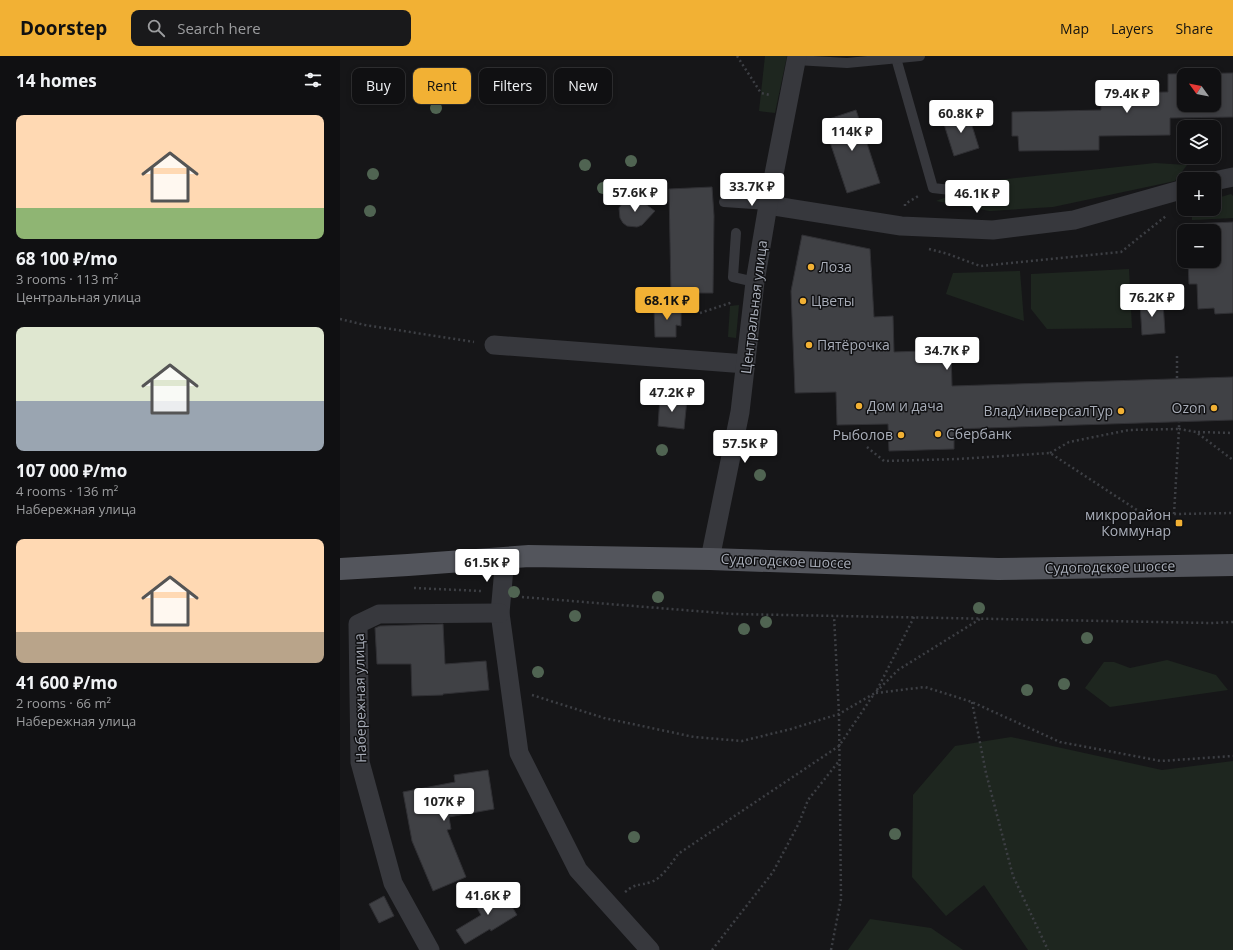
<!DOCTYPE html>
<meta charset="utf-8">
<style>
:root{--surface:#101012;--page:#19191b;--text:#f1f3f6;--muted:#9c9d9f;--line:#303032;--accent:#f2b134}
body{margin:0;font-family:"Open Sans",sans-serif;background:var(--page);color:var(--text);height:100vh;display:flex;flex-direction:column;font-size:15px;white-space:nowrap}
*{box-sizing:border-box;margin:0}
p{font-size:13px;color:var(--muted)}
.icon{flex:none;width:22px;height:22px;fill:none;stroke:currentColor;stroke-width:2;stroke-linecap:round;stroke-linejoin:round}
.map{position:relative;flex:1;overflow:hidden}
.side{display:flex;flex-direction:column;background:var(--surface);width:340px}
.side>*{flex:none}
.top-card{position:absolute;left:12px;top:12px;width:380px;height:36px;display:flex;gap:8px}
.needle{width:26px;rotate:303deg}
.controls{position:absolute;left:837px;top:12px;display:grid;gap:8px}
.controls a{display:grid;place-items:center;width:44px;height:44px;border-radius:8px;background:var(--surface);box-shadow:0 2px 6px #0003,0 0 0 1px var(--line);font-size:20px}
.price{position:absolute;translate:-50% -34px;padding:0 9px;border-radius:4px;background:#fff;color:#222;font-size:13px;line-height:26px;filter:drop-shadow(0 1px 2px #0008)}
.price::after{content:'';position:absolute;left:50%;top:24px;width:12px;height:9px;margin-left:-6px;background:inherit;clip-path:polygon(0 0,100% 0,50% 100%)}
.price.current{background:var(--accent);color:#111}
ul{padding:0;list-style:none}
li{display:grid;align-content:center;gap:8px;height:212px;padding:0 16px}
li span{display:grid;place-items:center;height:124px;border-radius:8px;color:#555}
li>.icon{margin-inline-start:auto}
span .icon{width:72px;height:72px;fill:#fffc;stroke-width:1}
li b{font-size:17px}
h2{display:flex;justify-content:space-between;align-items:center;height:48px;padding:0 16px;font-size:17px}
.chip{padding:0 14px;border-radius:8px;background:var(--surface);box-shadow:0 2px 6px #0003,0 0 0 1px var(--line);font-size:14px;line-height:36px}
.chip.current{background:var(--accent);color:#111}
header{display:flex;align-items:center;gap:24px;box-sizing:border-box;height:56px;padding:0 20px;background:var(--accent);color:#111}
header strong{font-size:19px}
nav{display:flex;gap:22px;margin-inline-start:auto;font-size:14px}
.search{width:280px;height:36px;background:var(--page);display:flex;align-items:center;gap:10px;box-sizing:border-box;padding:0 14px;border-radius:8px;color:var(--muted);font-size:15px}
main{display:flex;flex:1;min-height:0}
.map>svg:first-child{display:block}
.green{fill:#1e261f}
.building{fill:#404145;stroke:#303034;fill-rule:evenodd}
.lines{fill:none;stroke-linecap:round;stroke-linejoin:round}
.path{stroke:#3d3f44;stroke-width:2.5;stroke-dasharray:2 3;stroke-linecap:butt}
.lane{stroke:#37383d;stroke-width:10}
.street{stroke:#37383d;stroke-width:19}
.primary{stroke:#53555c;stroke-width:22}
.tree{fill:#506452}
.poi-dot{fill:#f2b134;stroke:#111113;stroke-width:1.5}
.labels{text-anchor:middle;stroke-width:3;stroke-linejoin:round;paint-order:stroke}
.poi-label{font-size:14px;fill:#a8adb8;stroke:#111113;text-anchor:start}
.street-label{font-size:14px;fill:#a8adb8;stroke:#111113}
</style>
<header>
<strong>Doorstep</strong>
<div class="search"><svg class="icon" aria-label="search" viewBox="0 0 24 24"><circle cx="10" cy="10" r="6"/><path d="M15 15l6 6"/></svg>Search here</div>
<nav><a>Map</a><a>Layers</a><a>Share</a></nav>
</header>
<main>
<section class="side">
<h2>14 homes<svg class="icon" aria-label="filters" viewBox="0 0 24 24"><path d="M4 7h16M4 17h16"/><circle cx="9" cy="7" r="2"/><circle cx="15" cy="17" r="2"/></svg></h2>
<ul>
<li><span style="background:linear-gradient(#ffd9b3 75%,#8fb573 0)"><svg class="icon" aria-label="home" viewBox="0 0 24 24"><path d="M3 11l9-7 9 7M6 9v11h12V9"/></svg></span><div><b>68 100 ₽/mo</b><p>3 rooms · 113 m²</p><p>Центральная улица</p></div></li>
<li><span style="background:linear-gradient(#dfe7d0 60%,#9aa5b1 0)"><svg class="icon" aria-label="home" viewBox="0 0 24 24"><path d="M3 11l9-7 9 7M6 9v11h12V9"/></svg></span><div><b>107 000 ₽/mo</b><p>4 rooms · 136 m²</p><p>Набережная улица</p></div></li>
<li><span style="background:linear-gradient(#ffd9b3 75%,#b9a48a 0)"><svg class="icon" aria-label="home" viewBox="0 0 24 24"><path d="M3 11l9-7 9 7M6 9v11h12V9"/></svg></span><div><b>41 600 ₽/mo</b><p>2 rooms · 66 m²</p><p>Набережная улица</p></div></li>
</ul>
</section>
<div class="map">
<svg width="893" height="894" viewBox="0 0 893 894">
<rect width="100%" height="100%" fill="#161618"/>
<g class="green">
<path d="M425,0H447L435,57L419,55Z"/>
<path d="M815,107L847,109L835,125L713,151L650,155L596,145L649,125Z"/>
<path d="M891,138L893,140V162L852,164V153H874V143Z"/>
<path d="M789,213L792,272L707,273L691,253V218Z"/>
<path d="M680,215L684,265L606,238L613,217Z"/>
<path d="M399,249L396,282L388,281L390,250Z"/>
<path d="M827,604L876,619L888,634L770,651L745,632L764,606H774L790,612Z"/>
<path d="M671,681L822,714L893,705V894H688L644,829L606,860L572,821L573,739L615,690Z"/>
<path d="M530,863L591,872L623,894H508Z"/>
</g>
<g class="building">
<path d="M893,17V61L830,62V79L759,80V94L679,95L678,80H672V56L761,54V37L828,36V18ZM844,19H874V49H844Z"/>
<path d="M516,54L540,127L507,137L483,65Z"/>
<path d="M628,57L639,92L614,100L603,65Z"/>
<path d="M372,131L374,160L373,237H331L329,133Z"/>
<path d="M290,142L300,144L315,155L302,169L297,171L287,170L283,167L280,162L279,152L282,148Z"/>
<path d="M893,166V257L875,258L874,252L858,253L857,228H849L848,205H874V175H851V168Z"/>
<path d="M462,179L530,193L534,261L553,260L554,296L611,294L612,330L893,321V364L614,373V393L549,395L548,368L497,369L496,336L455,337L451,235Z"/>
<path d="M823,246L825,277L802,279L800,247Z"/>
<path d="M341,251V270L336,269V281H315L314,252Z"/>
<path d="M320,341L347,343L344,373L318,370Z"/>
<path d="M103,568L105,608L146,605L149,634L103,638V639L72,640L71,608H37L35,572L40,570Z"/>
<path d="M148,714L154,753L109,761L111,773L107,774L126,821L93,835L72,785L63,736L115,726L114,719Z"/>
<path d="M161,832L177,859L151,875L150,873L125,888L116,874L141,859L135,848Z"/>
<path d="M44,840L54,860L39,867L29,848Z"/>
</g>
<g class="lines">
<g class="path">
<path d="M397,0L421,37L430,39"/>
<path d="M565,150V148L580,139"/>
<path d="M589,193L608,198L640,210L781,196L826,160"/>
<path d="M836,253L839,229"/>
<path d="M360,257L393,246"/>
<path d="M0,263L25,269L134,286"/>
<path d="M837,300V322"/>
<path d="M858,376L893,377"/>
<path d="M527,391L544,405L618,403L710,397L800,456L834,458L893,457"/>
<path d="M710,397L729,386L789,374L839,373V366"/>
<path d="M834,458L839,373L856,376L893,404"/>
<path d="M74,532L141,535"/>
<path d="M182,541L393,558L871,567L893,566"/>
<path d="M537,634L574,561"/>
<path d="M536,637L585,631L632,646L720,686L821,705L893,700"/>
<path d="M192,639L264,662L354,681L402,685L451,673L499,658L535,637L558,614L640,563"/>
<path d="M632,646L646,717L673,820L708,894"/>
<path d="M285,836C296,827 299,830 311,826C321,823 332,807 338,798L499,690L534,638"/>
<path d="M372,894L433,816L459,767L468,744L499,705"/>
<path d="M491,894L501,843L499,658L494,560"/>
</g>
<g class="lane">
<path d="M556,2L593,132L655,139"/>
<path d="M456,4L507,7L580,0"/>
<path d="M384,146L428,149"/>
<path d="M396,177L393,221L415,226"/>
</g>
<g class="street">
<path d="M874,125L893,121"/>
<path d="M428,149L561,170L653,174L734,164L844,133"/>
<path d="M154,289L406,308"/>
<path d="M165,501L160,557L179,697L238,814L310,894"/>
<path d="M370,503L400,356L415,226L428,149L457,0"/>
<path d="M90,894L53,827L20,706L18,568L39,558L160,557"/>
</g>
<path class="primary" d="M0,513L68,509L189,500L370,503L658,513L893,509"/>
</g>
<g class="tree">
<circle cx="96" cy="52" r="6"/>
<circle cx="291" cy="105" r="6"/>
<circle cx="245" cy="109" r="6"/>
<circle cx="33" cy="118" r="6"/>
<circle cx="263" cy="132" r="6"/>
<circle cx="30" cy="155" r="6"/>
<circle cx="326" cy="329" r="6"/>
<circle cx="322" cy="394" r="6"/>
<circle cx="420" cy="419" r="6"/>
<circle cx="174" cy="536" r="6"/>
<circle cx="318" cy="541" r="6"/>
<circle cx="639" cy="552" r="6"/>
<circle cx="235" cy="560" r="6"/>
<circle cx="426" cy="566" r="6"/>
<circle cx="404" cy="573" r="6"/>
<circle cx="747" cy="582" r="6"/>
<circle cx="198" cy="616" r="6"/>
<circle cx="724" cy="628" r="6"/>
<circle cx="687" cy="634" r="6"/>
<circle cx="555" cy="778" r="6"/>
<circle cx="294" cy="781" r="6"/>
</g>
<g class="poi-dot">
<circle cx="471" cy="211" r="4"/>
<circle cx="463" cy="245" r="4"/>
<circle cx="469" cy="289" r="4"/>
<circle cx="519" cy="350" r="4"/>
<circle cx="874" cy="352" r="4"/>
<circle cx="781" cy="355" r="4"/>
<circle cx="598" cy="378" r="4"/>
<circle cx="561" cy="379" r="4"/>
<rect x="835" y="463" width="8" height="8" rx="2"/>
</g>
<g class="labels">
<g class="poi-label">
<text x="479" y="216">Лоза</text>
<text x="471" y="250">Цветы</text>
<text x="477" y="294">Пятёрочка</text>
<text x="527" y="355">Дом и дача</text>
<text x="866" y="357" text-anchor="end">Ozon</text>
<text x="773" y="360" text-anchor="end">ВладУниверсалТур</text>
<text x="606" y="383">Сбербанк</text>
<text x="553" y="384" text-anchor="end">Рыболов</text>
<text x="831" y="464" text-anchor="end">микрорайон<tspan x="831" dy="16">Коммунар</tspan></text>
</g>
<g class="street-label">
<text transform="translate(414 251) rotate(-83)" y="5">Центральная улица</text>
<text transform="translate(446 505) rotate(2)" y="5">Судогодское шоссе</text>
<text transform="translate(770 511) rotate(-1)" y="5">Судогодское шоссе</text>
<text transform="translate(20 642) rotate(-91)" y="5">Набережная улица</text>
</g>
</g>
</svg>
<div class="controls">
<a><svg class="needle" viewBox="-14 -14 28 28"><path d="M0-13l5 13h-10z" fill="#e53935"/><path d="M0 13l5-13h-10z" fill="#9c9d9f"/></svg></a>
<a><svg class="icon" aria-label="layers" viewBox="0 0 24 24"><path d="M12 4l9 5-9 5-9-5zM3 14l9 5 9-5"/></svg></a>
<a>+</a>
<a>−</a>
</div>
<b class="price" style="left:787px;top:58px">79.4K ₽</b>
<b class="price" style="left:621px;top:78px">60.8K ₽</b>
<b class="price" style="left:512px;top:96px">114K ₽</b>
<b class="price" style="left:412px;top:151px">33.7K ₽</b>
<b class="price" style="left:295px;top:157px">57.6K ₽</b>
<b class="price" style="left:637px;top:158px">46.1K ₽</b>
<b class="price" style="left:812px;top:262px">76.2K ₽</b>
<b class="price current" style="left:327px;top:265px">68.1K ₽</b>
<b class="price" style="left:607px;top:315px">34.7K ₽</b>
<b class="price" style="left:332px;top:357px">47.2K ₽</b>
<b class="price" style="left:405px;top:408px">57.5K ₽</b>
<b class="price" style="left:147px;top:527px">61.5K ₽</b>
<b class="price" style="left:104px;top:766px">107K ₽</b>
<b class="price" style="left:148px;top:860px">41.6K ₽</b>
<div class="top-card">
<a class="chip">Buy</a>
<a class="chip current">Rent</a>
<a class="chip">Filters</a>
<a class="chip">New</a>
</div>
</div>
</main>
